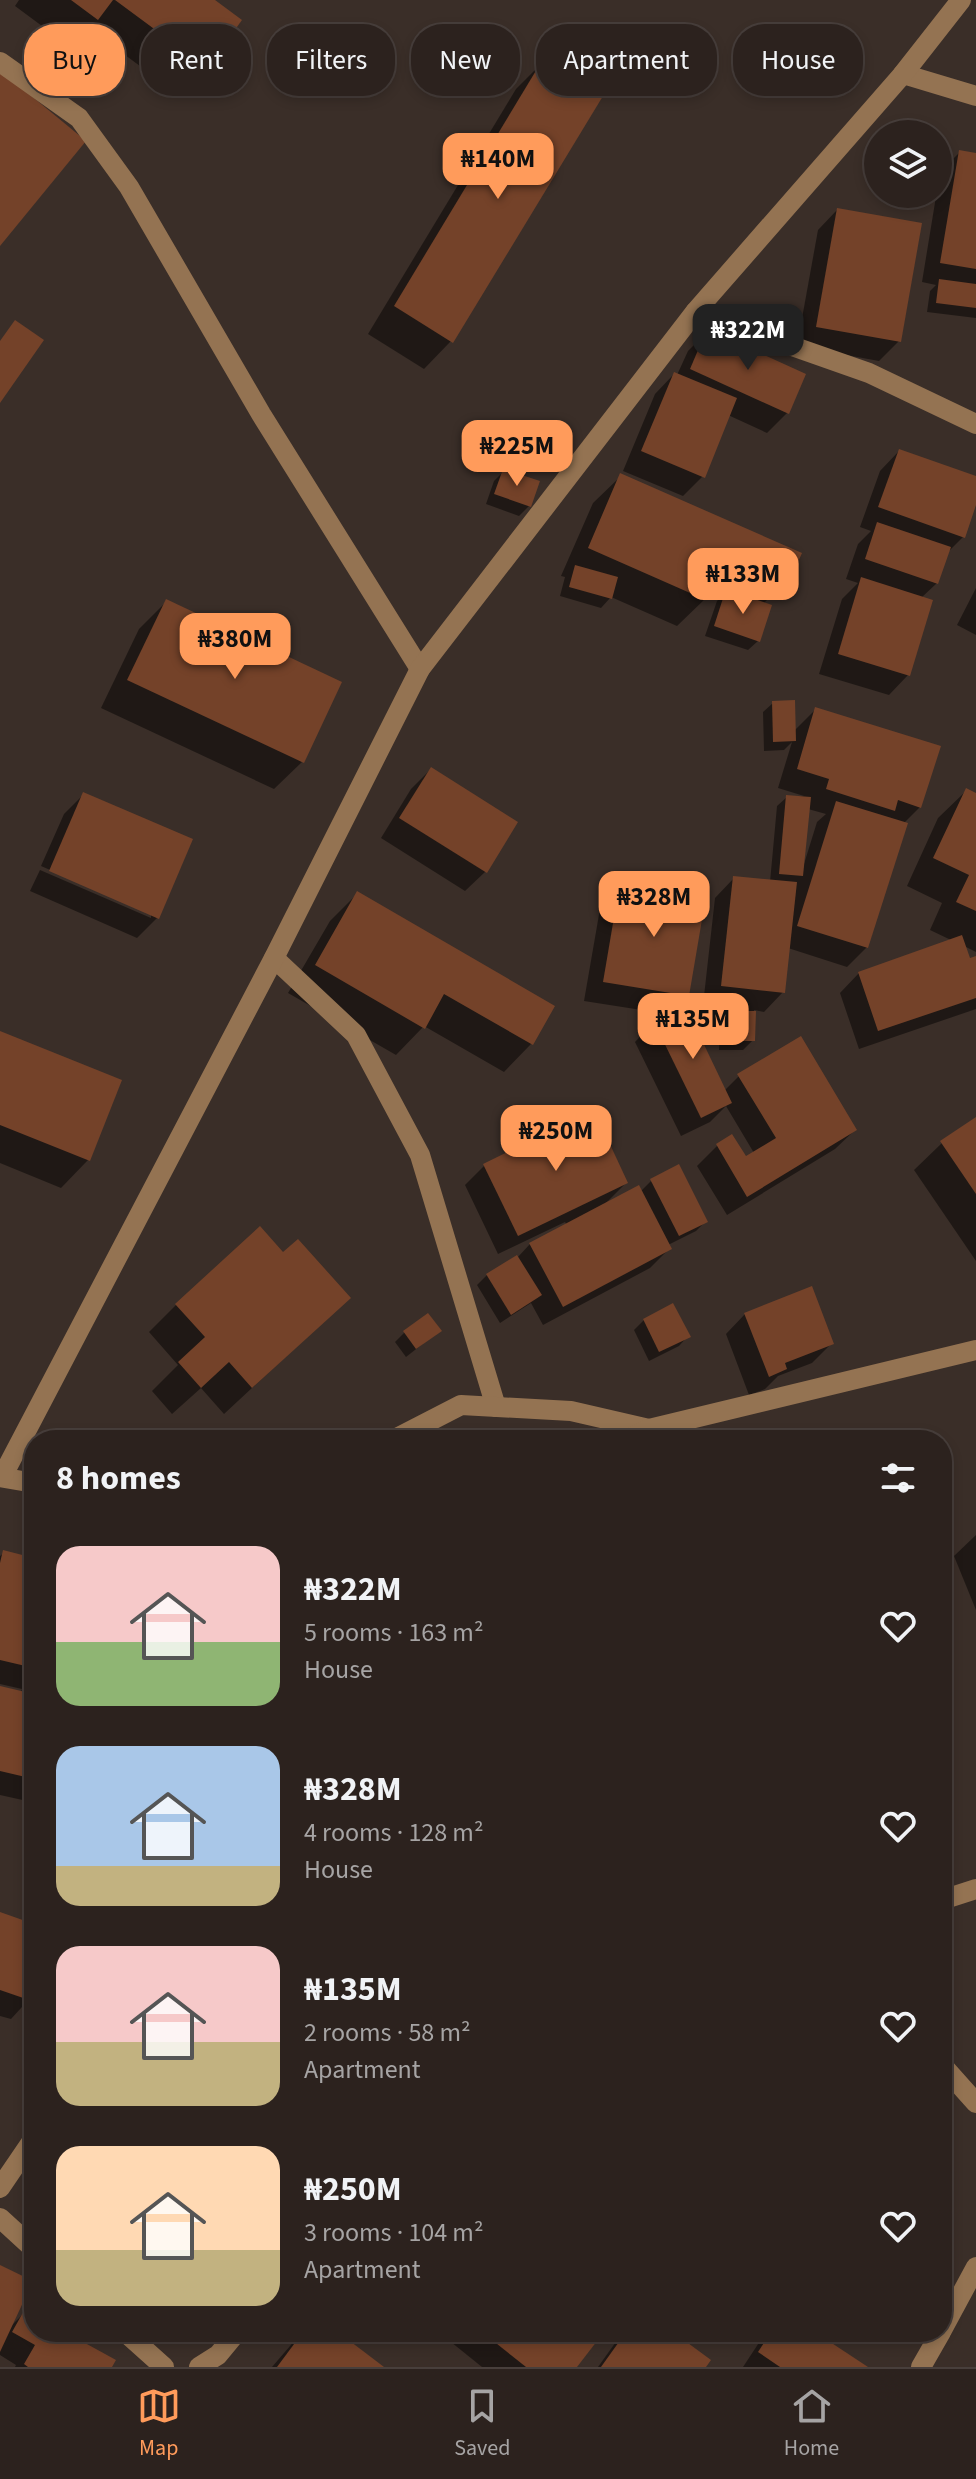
<!DOCTYPE html>
<meta charset="utf-8">
<style>
:root{--surface:#2c221e;--page:#342a27;--text:#f1f3f6;--muted:#a6a4a4;--line:#483f3c;--accent:#ff9b5b}
body{margin:0;font-family:"Source Sans 3",sans-serif;background:var(--page);color:var(--text);height:100vh;display:flex;flex-direction:column;font-size:30px;white-space:nowrap}
*{box-sizing:border-box;margin:0}
p{font-size:26px;color:var(--muted)}
.icon{flex:none;width:44px;height:44px;fill:none;stroke:currentColor;stroke-width:2;stroke-linecap:round;stroke-linejoin:round}
.map{position:relative;flex:1;overflow:hidden}
.drawer{position:absolute;left:24px;top:1430px;width:928px;height:912px;display:flex;flex-direction:column;background:var(--surface);border-radius:32px;box-shadow:0 4px 12px #0003,0 0 0 2px var(--line)}
.drawer>*{flex:none}
.hud{position:absolute;left:24px;top:24px;width:928px;height:72px;display:flex;gap:16px}
.tools{position:absolute;left:864px;top:120px;display:grid;gap:16px}
.tools a{display:grid;place-items:center;width:88px;height:88px;border-radius:50%;background:var(--surface);box-shadow:0 4px 12px #0003,0 0 0 2px var(--line);font-size:40px}
.price{position:absolute;translate:-50% -68px;padding:0 18px;border-radius:16px;background:var(--accent);color:#111;font-size:26px;line-height:52px;filter:drop-shadow(0 2px 4px #0008)}
.price::after{content:'';position:absolute;left:50%;top:48px;width:24px;height:18px;margin-left:-12px;background:inherit;clip-path:polygon(0 0,100% 0,50% 100%)}
.price.on{background:#222;color:#fff}
ul{padding:0;list-style:none}
li{display:flex;align-items:center;gap:24px;height:200px;padding:0 32px}
li span{display:grid;place-items:center;flex:none;width:224px;height:160px;border-radius:24px;color:#555}
li>.icon{margin-inline-start:auto}
span .icon{width:96px;height:96px;fill:#fffc;stroke-width:1}
li b{font-size:34px}
h2{display:flex;justify-content:space-between;align-items:center;height:96px;padding:0 32px;font-size:34px}
.chip{padding:0 28px;border-radius:32px;background:var(--surface);box-shadow:0 4px 12px #0003,0 0 0 2px var(--line);font-size:28px;line-height:72px}
.chip.on{background:var(--accent);color:#111}
.dock{display:flex;justify-content:space-around;align-items:center;height:112px;border-top:2px solid var(--line);background:var(--surface);font-size:22px;color:var(--muted)}
.dock a{display:grid;justify-items:center;gap:4px}
.dock .on{color:var(--accent)}
.map>svg:first-child{display:block}
.shadow{fill:#0007;fill-rule:evenodd}
.building{fill:#744229}
.lines{fill:none;stroke-linecap:round;stroke-linejoin:round}
.minor{stroke:#947352;stroke-width:20}
</style>
<div class="map">
<svg width="976" height="2367" viewBox="0 0 976 2367">
<rect width="100%" height="100%" fill="#3a2e28"/>
<g class="shadow">
<path d="M19,0H211L239,21L205,67L178,94L87,27L69,46L15,6Z"/>
<path d="M543,62L451,341L424,369L368,334L516,89Z"/>
<path d="M960,152L976,155V318L927,312L930,291L936,285L922,282L940,172Z"/>
<path d="M837,210L899,341L879,361L797,346L818,230Z"/>
<path d="M708,331L803,375L787,413L767,433L728,415L703,476L683,496L623,471L655,394L674,374L677,375L688,351Z"/>
<path d="M899,451L976,478V499L963,537L947,553L937,583L921,598L908,675L889,695L819,674L842,599L858,583L846,579L858,544L871,531L860,527L880,471Z"/>
<path d="M504,471L529,506L519,516L486,504L494,481Z"/>
<path d="M621,476L788,579L763,604L758,641L748,650L705,636L717,601L726,592L711,585L705,599L677,626L611,597L601,608L560,596L565,577L561,576L593,503Z"/>
<path d="M976,588V635L957,625Z"/>
<path d="M167,601L302,762L274,789L101,708L139,629Z"/>
<path d="M773,703L794,731L816,709L920,807L903,824L867,947L847,967L788,948L783,992L764,1012L754,1010L753,1040L743,1050H719L720,1022L730,1013H747L748,1010L703,1005L715,898L734,878L770,882L777,806L787,797L804,796L778,788L792,742L784,750L764,751L763,712ZM808,809L826,814L817,822L804,864Z"/>
<path d="M431,769L515,823L485,872L465,891L381,838L411,789Z"/>
<path d="M966,791L976,795V952L964,946L969,960L976,958V1009L859,1049L840,993L859,973L953,941L930,930L942,903L907,886L938,818Z"/>
<path d="M84,794L191,840L157,918L137,938L30,891L40,870L151,918V914L41,866L64,814Z"/>
<path d="M620,884L687,995L667,1014L584,1001L601,903Z"/>
<path d="M357,894L552,1007L531,1044L504,1072L424,1026L396,1055L288,993L330,921Z"/>
<path d="M654,1022L724,1091L739,1076L855,1130L835,1149L727,1215L697,1166L717,1146L732,1136L745,1159L754,1153L726,1106L710,1122L681,1136L635,1042Z"/>
<path d="M0,1033L88,1160L61,1188L0,1163Z"/>
<path d="M976,1119V1261L914,1170L942,1143Z"/>
<path d="M484,1166L626,1183L605,1204L640,1192L651,1181L706,1221L696,1231L668,1245L670,1248L650,1268L543,1325L531,1303L500,1323L477,1285L487,1275L517,1258L530,1244L567,1225L565,1222L498,1254L465,1185Z"/>
<path d="M283,1255L349,1298L224,1414L201,1388L172,1414L152,1391L178,1365L149,1332L176,1305Z"/>
<path d="M745,1314L831,1344L812,1363L778,1376L765,1389L749,1395L726,1334Z"/>
<path d="M644,1320L688,1336L679,1346L649,1361L634,1330Z"/>
<path d="M439,1331L406,1357L395,1342L405,1332Z"/>
<path d="M976,1535V1610L954,1556Z"/>
<path d="M4,1553L34,1560V1794L27,1801L0,1795V1688L21,1693L22,1689L0,1684V1556Z"/>
<path d="M0,1915L34,1926V1997L32,1996L11,2019L0,2016Z"/>
<path d="M0,2267L10,2327L25,2312L34,2317V2332H61L110,2367H15L16,2365L0,2355Z"/>
<path d="M302,2332H335L381,2367H272Z"/>
<path d="M443,2332H602L575,2367H482L441,2334Z"/>
<path d="M623,2332H669L704,2367H598Z"/>
<path d="M766,2332H812L864,2367H743Z"/>
</g>
<g class="building">
<path d="M71,0H113L98,20Z"/>
<path d="M115,0H215L242,20L207,68Z"/>
<path d="M543,59L603,96L453,343L394,306Z"/>
<path d="M0,70L86,141L0,246Z"/>
<path d="M959,150L976,153V269L940,263Z"/>
<path d="M837,208L922,223L901,342L816,327Z"/>
<path d="M939,279L976,284V308L936,303Z"/>
<path d="M15,320L44,340L0,403V341Z"/>
<path d="M707,329L806,374L789,414L690,369Z"/>
<path d="M674,372L737,398L705,478L641,451Z"/>
<path d="M899,449L976,476V505L965,538L878,507Z"/>
<path d="M503,469L540,481L531,507L494,494Z"/>
<path d="M620,473L802,553L790,580L727,553L706,600L588,548Z"/>
<path d="M877,522L951,547L938,584L865,559Z"/>
<path d="M575,565L618,577L612,599L569,587Z"/>
<path d="M861,577L933,600L910,676L838,654Z"/>
<path d="M726,589L772,605L760,642L714,626Z"/>
<path d="M166,599L342,682L304,763L127,680Z"/>
<path d="M795,700L796,741L773,742L772,701Z"/>
<path d="M815,707L941,746L921,808L898,800L895,811L826,789L829,779L797,769Z"/>
<path d="M431,767L518,822L487,873L399,818Z"/>
<path d="M966,788L976,793V911L956,902L969,875L933,858Z"/>
<path d="M83,792L193,839L159,919L49,871Z"/>
<path d="M786,795L811,797L803,876L779,874Z"/>
<path d="M836,801L908,823L868,948L797,926Z"/>
<path d="M733,876L797,882L785,993L721,986Z"/>
<path d="M620,882L706,896L689,996L603,982Z"/>
<path d="M357,891L555,1006L533,1045L444,994L425,1029L315,965Z"/>
<path d="M962,935L970,958L976,956V998L878,1031L858,972Z"/>
<path d="M685,1005L732,1103L701,1118L653,1020Z"/>
<path d="M729,1011H756L755,1041H728Z"/>
<path d="M0,1031L122,1080L90,1161L0,1125Z"/>
<path d="M801,1036L857,1130L747,1197L716,1144L732,1134L746,1156L776,1138L737,1074Z"/>
<path d="M594,1110L628,1183L518,1236L483,1164Z"/>
<path d="M976,1117V1194L940,1141Z"/>
<path d="M679,1164L708,1222L679,1236L650,1179Z"/>
<path d="M639,1185L672,1249L563,1307L529,1243Z"/>
<path d="M260,1226L283,1252L298,1239L351,1298L252,1388L229,1362L201,1388L178,1362L205,1337L175,1304Z"/>
<path d="M517,1255L542,1295L511,1315L486,1274Z"/>
<path d="M812,1286L834,1344L785,1363L787,1369L769,1377L744,1313Z"/>
<path d="M673,1303L691,1337L659,1352L643,1319Z"/>
<path d="M428,1313L442,1331L416,1349L403,1331Z"/>
<path d="M3,1550L34,1558V1668L0,1660V1563Z"/>
<path d="M0,1686L34,1694V1779L0,1771Z"/>
<path d="M0,1912L34,1924L32,2001L0,1990Z"/>
<path d="M0,2265L33,2281L0,2352Z"/>
<path d="M25,2309L34,2314V2332H65L116,2360L112,2367H28L24,2364L35,2345L12,2332Z"/>
<path d="M303,2332H338L384,2367H277Z"/>
<path d="M482,2332H604L577,2367H526Z"/>
<path d="M626,2332H673L711,2360L706,2367H601Z"/>
<path d="M771,2332H815L868,2367H780L758,2352Z"/>
</g>
<g class="lines">
<g class="minor">
<path d="M0,62L79,118L129,187L261,414L420,669"/>
<path d="M903,74L976,96"/>
<path d="M695,312L869,373L976,424"/>
<path d="M274,958L356,1035L420,1155L496,1407"/>
<path d="M393,1440L461,1405L571,1411L649,1429"/>
<path d="M627,1440L649,1429L976,1350"/>
<path d="M0,1477L34,1483"/>
<path d="M2,1477L274,958L420,669L695,312L903,74L961,0"/>
<path d="M942,1900L976,1889"/>
<path d="M942,2065L976,2103"/>
<path d="M0,2188L34,2138"/>
<path d="M0,2218L34,2249"/>
<path d="M942,2330L976,2267"/>
<path d="M125,2332L164,2367"/>
<path d="M199,2367L218,2355L237,2332"/>
<path d="M921,2367L941,2332"/>
</g>
</g>
</svg>
<div class="tools">
<a><svg class="icon" aria-label="layers" viewBox="0 0 24 24"><path d="M12 4l9 5-9 5-9-5zM3 14l9 5 9-5"/></svg></a>
</div>
<b class="price" style="left:498px;top:201px">₦140M</b>
<b class="price on" style="left:748px;top:372px">₦322M</b>
<b class="price" style="left:517px;top:488px">₦225M</b>
<b class="price" style="left:743px;top:616px">₦133M</b>
<b class="price" style="left:235px;top:681px">₦380M</b>
<b class="price" style="left:654px;top:939px">₦328M</b>
<b class="price" style="left:693px;top:1061px">₦135M</b>
<b class="price" style="left:556px;top:1173px">₦250M</b>
<div class="hud">
<a class="chip on">Buy</a>
<a class="chip">Rent</a>
<a class="chip">Filters</a>
<a class="chip">New</a>
<a class="chip">Apartment</a>
<a class="chip">House</a>
</div>
<section class="drawer">
<h2>8 homes<svg class="icon" aria-label="filters" viewBox="0 0 24 24"><path d="M4 7h16M4 17h16"/><circle cx="9" cy="7" r="2"/><circle cx="15" cy="17" r="2"/></svg></h2>
<ul>
<li><span style="background:linear-gradient(#f6c9c9 60%,#8fb573 0)"><svg class="icon" aria-label="home" viewBox="0 0 24 24"><path d="M3 11l9-7 9 7M6 9v11h12V9"/></svg></span><div><b>₦322M</b><p>5 rooms · 163 m²</p><p>House</p></div><svg class="icon" aria-label="heart" viewBox="0 0 24 24"><path d="M12 20l-8-8c-3-5 5-10 8-4 3-6 11-1 8 4z"/></svg></li>
<li><span style="background:linear-gradient(#a9c7e8 75%,#c2b280 0)"><svg class="icon" aria-label="home" viewBox="0 0 24 24"><path d="M3 11l9-7 9 7M6 9v11h12V9"/></svg></span><div><b>₦328M</b><p>4 rooms · 128 m²</p><p>House</p></div><svg class="icon" aria-label="heart" viewBox="0 0 24 24"><path d="M12 20l-8-8c-3-5 5-10 8-4 3-6 11-1 8 4z"/></svg></li>
<li><span style="background:linear-gradient(#f6c9c9 60%,#c2b280 0)"><svg class="icon" aria-label="home" viewBox="0 0 24 24"><path d="M3 11l9-7 9 7M6 9v11h12V9"/></svg></span><div><b>₦135M</b><p>2 rooms · 58 m²</p><p>Apartment</p></div><svg class="icon" aria-label="heart" viewBox="0 0 24 24"><path d="M12 20l-8-8c-3-5 5-10 8-4 3-6 11-1 8 4z"/></svg></li>
<li><span style="background:linear-gradient(#ffd9b3 65%,#c2b280 0)"><svg class="icon" aria-label="home" viewBox="0 0 24 24"><path d="M3 11l9-7 9 7M6 9v11h12V9"/></svg></span><div><b>₦250M</b><p>3 rooms · 104 m²</p><p>Apartment</p></div><svg class="icon" aria-label="heart" viewBox="0 0 24 24"><path d="M12 20l-8-8c-3-5 5-10 8-4 3-6 11-1 8 4z"/></svg></li>
</ul>
</section>
</div>
<nav class="dock">
<a class="on"><svg class="icon" aria-label="map" viewBox="0 0 24 24"><path d="M3 6l6-2 6 2 6-2v14l-6 2-6-2-6 2zM9 4v14M15 6v14"/></svg>Map</a>
<a><svg class="icon" aria-label="saved" viewBox="0 0 24 24"><path d="M7 4h10v16l-5-4-5 4z"/></svg>Saved</a>
<a><svg class="icon" aria-label="home" viewBox="0 0 24 24"><path d="M3 11l9-7 9 7M6 9v11h12V9"/></svg>Home</a>
</nav>
